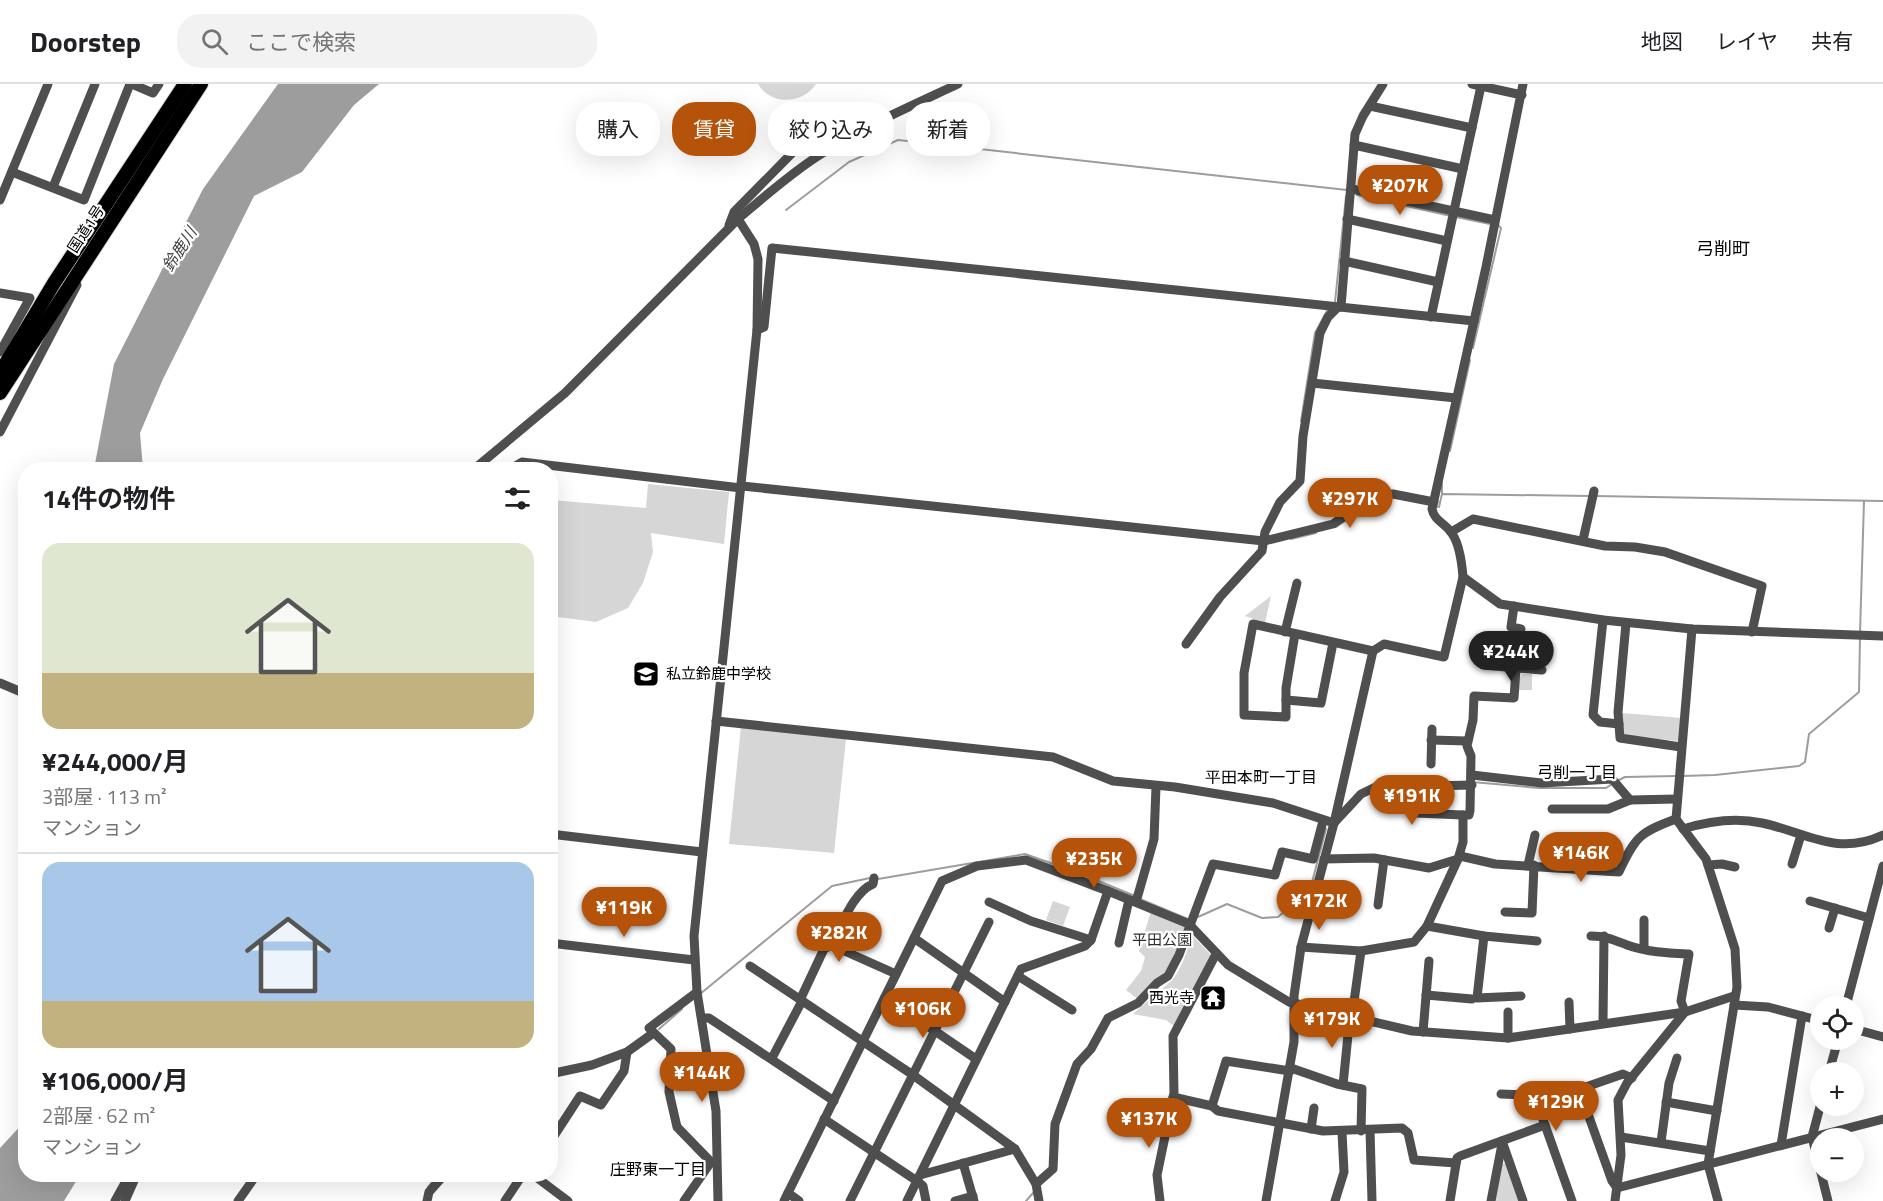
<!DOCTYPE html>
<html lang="ja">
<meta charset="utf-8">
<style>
:root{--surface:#fff;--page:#f2f2f2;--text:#202124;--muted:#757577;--line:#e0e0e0;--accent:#b45309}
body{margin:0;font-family:"Titillium Web","Noto Sans JP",sans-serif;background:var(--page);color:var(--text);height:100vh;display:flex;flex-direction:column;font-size:22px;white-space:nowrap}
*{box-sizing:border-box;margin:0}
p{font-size:20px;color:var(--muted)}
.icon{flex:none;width:33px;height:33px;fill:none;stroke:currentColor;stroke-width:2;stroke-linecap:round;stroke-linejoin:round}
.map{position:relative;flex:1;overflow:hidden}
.details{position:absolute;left:18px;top:378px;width:540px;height:720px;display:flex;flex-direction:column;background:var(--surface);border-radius:24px;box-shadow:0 6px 24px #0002}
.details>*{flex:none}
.banner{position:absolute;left:576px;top:18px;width:570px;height:54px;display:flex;gap:12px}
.controls{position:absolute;left:1810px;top:912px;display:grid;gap:12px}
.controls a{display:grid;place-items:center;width:54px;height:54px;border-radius:50%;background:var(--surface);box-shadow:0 6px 24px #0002;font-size:30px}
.price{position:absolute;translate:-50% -51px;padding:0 14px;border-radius:21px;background:var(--accent);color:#fff;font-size:20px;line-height:39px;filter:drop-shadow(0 2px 3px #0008)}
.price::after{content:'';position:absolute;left:50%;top:36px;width:18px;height:14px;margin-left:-9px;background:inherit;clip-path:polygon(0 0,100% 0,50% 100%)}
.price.current{background:#222;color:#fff}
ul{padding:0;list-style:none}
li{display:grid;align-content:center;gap:12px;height:318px;padding:0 24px}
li+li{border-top:2px solid var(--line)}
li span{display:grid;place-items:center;height:186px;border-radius:18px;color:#555}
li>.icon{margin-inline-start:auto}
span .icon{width:108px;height:108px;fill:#fffc;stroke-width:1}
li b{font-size:26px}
h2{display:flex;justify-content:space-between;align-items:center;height:72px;padding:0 24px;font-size:26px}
.pill{padding:0 21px;border-radius:24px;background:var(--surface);box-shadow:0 6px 24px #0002;font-size:21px;line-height:54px}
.pill.current{background:var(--accent);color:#fff}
header{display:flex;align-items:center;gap:36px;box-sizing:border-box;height:84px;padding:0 30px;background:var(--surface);border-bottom:2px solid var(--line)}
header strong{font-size:28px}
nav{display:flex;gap:33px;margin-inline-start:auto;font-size:21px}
.search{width:420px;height:54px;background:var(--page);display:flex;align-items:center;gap:15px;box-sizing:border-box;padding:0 21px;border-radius:24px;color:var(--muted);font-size:22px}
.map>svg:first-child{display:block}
.green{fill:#d6d6d6}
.water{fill:#9d9d9d}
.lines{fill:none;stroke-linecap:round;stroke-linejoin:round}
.stream{stroke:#9d9d9d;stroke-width:2}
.highway-casing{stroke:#dbdbdb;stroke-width:16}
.minor{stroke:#4f4f4f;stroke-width:9}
.highway{stroke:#000;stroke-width:14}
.labels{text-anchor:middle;stroke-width:4.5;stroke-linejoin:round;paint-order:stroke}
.street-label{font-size:15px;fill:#000;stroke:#fff}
.poi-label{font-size:15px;fill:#000;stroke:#fff;text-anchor:start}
.park-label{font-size:15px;fill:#2d2d2d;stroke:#fff}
.water-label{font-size:16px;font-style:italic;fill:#3e3e3e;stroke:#fff}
.neighbourhood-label{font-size:16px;fill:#000;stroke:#fff}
.quarter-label{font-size:18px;fill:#000;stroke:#fff}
</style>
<header>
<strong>Doorstep</strong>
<div class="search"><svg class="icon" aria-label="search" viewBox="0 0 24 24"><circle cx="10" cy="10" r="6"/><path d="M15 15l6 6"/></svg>ここで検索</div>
<nav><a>地図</a><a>レイヤ</a><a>共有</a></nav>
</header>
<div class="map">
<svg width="1883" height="1117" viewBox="0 0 1883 1117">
<rect width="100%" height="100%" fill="#fff"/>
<g class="green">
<path d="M758,0H816C803,20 771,22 758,0Z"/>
<path d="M648,400L729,408L724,460L651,449L653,468L643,499L628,524L596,538L551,532V416L646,424Z"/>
<path d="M1271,512L1265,539L1245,532Z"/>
<path d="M1523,590H1532V606H1519V594Z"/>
<path d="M1622,629L1682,634L1679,657L1628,653L1622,649Z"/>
<path d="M741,643L846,655L834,769L729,760Z"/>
<path d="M1053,817L1070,823L1063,842L1046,836Z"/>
<path d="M1151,827L1184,841L1185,845L1166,890L1139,916L1126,906L1141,887L1145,873L1139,867Z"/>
<path d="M1192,851L1211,871L1175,943L1166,936L1133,930C1144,920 1157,909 1169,899C1180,890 1188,865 1192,851Z"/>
<path d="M1506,1079L1519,1117H1495L1502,1080Z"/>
</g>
<g class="water">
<path d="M278,0H379L354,21L302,88L254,112L163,295L140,349L143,385H94L114,280L203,105Z"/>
<path d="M25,1037L26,1090L80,1091L64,1117H0V1064Z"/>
</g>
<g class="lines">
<g class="stream">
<path d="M1357,111L1451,132"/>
<path d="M786,126L849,78L898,56L1347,106"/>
<path d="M1456,133L1490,140"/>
<path d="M1335,218L1346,112"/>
<path d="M1473,264L1501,144L1498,141"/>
<path d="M1301,337L1315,249L1328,225"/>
<path d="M1450,367L1470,276"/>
<path d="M1442,410V399"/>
<path d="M1595,412L1883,417"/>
<path d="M1434,422L1439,423L1442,410L1589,412"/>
<path d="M1336,443L1371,420"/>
<path d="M1291,455L1316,449"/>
<path d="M1860,549L1864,417"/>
<path d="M1682,692L1715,691L1799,682L1805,678L1809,650L1859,608L1860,554"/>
<path d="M1617,697L1625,693L1676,692"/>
<path d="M1472,698L1539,704H1606L1612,700"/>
<path d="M878,795L1025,770L1079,789L1135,812"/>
<path d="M1140,815L1190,836"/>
<path d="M1198,833L1227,820L1262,834L1278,833L1310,806L1326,745"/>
<path d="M700,910L832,802L870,794"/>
<path d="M659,945L682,925"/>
<path d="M428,1103L436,1093"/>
<path d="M1026,1117L1034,1108"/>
</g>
<defs>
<g id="highway">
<path d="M0,289L54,199L185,0"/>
<path d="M0,309L201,0"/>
</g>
</defs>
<use href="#highway" class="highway-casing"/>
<g class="minor">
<path d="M132,0L153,9L159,0"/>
<path d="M1472,0L1522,11"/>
<path d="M1370,22L1472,44"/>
<path d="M1354,61L1463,85"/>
<path d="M12,88L84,116L130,0"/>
<path d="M53,103L95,0"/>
<path d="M1352,105L1495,136"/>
<path d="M0,116L48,0"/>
<path d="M1347,135L1447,157"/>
<path d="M729,141L734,128L798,63L815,52L818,42L813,31"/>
<path d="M1344,177L1438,198"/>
<path d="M0,209L30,214L0,268"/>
<path d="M1341,223L1355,50L1363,32L1383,0"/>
<path d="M1431,233L1481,2"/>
<path d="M757,246L764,243L772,164L1474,237"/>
<path d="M1312,299L1456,314"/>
<path d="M0,348L77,201"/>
<path d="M473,386L565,309L738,135C764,113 790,90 818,72C862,43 911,22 958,0"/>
<path d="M509,386L522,378L741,404"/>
<path d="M742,402L1264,457L1333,440L1366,417L1382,411L1393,410L1434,418"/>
<path d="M1451,448L1473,435L1605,462L1635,463L1665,468L1762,502L1752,548"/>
<path d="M1583,456L1594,407"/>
<path d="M1463,493L1500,520L1603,536L1692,545L1883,552"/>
<path d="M1514,522L1511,543L1521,545"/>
<path d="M1603,536L1593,631L1600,638L1619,640"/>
<path d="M1626,539L1618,628L1620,654L1681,663"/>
<path d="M1692,545L1676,735L1706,775L1735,865L1737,903L1708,1080L1718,1117"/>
<path d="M1285,548L1297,499"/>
<path d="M1295,550L1286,604V633L1244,631V589L1253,540L1373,567"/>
<path d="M1186,560L1220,513L1262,467L1265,448L1280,418L1300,397L1303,352L1320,249L1328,233L1338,223"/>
<path d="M1483,581L1542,586"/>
<path d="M0,599L26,610"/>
<path d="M1286,616L1321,619L1333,559"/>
<path d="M716,637L1053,673L1113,697L1175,703L1273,719L1334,739"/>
<path d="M1431,656L1467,657"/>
<path d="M1431,680L1432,645"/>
<path d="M1472,691L1542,699L1612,695L1630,716L1677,715"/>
<path d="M1401,697L1410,722L1416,729L1463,731"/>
<path d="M1552,725H1608L1630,716"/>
<path d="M1334,739L1361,710L1384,699L1407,697L1430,702L1472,701"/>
<path d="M1683,745C1709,737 1735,733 1762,739C1806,748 1836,773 1883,751"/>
<path d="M550,750L702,768"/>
<path d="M1460,772L1495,780L1619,788C1635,753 1640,748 1676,735"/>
<path d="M1324,775L1374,774L1429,784L1458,775L1463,758V731H1469L1470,727L1471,672L1467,662L1473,636L1474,612L1514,614L1516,585"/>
<path d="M1792,780L1801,751"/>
<path d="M1528,781L1535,751"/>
<path d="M1708,781L1722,780L1735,783"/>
<path d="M1810,817L1869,834"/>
<path d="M989,818L1031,837L1091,856"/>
<path d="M1136,818L1154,755L1156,703"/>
<path d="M1378,821L1384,776"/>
<path d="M1505,828L1532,829L1534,781"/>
<path d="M1427,842L1458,775"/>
<path d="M1829,844L1835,824"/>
<path d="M1484,852L1477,914L1521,912"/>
<path d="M1591,852C1606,852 1614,856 1627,861C1646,868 1669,869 1689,870L1681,917L1685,928"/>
<path d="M914,854L942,797L977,782L1026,776L1108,807"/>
<path d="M550,859L694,876"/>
<path d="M1119,859L1129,816"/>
<path d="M831,861C841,843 853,808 873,800L874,794"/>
<path d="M1301,863L1361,867L1414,858L1427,842L1484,852L1537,857"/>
<path d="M1644,865V836"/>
<path d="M750,882L913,991L1015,1065L1036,1100L1039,1117"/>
<path d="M1018,892L1072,926"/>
<path d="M697,908L649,944L671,965L669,1008L677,1043L711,1078"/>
<path d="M1426,911L1472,915"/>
<path d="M885,913L976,975"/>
<path d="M800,916L824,865L831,861L896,890"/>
<path d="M1569,918L1570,945"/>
<path d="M1734,921L1768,923L1821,937"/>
<path d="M1846,922L1883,782"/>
<path d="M1352,932L1361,867"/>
<path d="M702,934H709L834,1017"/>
<path d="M1603,939L1604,852"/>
<path d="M1854,945L1883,953"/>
<path d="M1423,948L1429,877"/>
<path d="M1508,954V928"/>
<path d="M772,974L802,917"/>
<path d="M1291,984L1337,1000L1362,1005L1361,1047"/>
<path d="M1829,988L1838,956"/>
<path d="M550,990L592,981L627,968L652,950"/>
<path d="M1343,1001L1350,931"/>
<path d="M1579,1005L1612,1097L1617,1104"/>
<path d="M1501,1010L1528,1011L1537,1020"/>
<path d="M1173,1013L1212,1022L1218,1027L1323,1047L1402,1044L1408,1049L1414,1076L1456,1079"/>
<path d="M1666,1018L1717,1027"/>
<path d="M1821,1019L1812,1053L1828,1117"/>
<path d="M1212,1022L1226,977L1290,987"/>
<path d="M824,1035L917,1097L923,1102L926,1117"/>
<path d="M1545,1041L1572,1117"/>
<path d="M1311,1045L1314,1024"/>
<path d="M1370,1046L1372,1117"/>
<path d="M1621,1053L1710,1067"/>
<path d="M1502,1057L1523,1117"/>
<path d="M550,1058L580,1012L601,1021L624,987L627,968"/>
<path d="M1661,1058L1669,999L1677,974"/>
<path d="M1781,1061L1802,932"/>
<path d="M963,1079L974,1117"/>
<path d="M532,1090L568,1117"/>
<path d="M920,1091L1015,1065"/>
<path d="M1036,1100L1053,1085L1055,1040L1077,980L1091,965L1108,934L1138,919L1157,899L1168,892L1179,871L1213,780L1275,791L1282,768L1313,775L1323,737"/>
<path d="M1617,1104L1883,1035"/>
<path d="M788,1109L799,1117"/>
<path d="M115,1117L130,1090"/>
<path d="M125,1117L137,1090"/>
<path d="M238,1117L257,1090"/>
<path d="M427,1117L429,1108L445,1090"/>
<path d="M505,1117L523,1090"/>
<path d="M684,1117L711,1078H715"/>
<path d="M718,1117L716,1027L697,908L694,852L757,246L758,175L754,160L738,135"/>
<path d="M784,1117L914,854L1005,918"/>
<path d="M850,1117L989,838"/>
<path d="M907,1117L1021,885L1085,862L1091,856L1108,807L1189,840L1228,881L1289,918L1412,947L1508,954L1685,928L1734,912"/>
<path d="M955,1117L973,1112"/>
<path d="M1160,1117L1157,1091L1174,1009L1173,952L1216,870"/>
<path d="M1266,1117L1294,958V912L1301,863L1334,739L1373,567L1384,560L1444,573L1463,493C1462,480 1459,457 1450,447C1444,439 1434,436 1432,425L1486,183L1523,0"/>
<path d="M1335,1117L1344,1088L1342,1048"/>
<path d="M1450,1117L1457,1074L1460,1072L1545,1041L1537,1020L1623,990L1632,994"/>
<path d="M1491,1117L1502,1060"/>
<path d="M1615,1117L1621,1071L1618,1016L1627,999L1685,928"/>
</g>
<use href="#highway" class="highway"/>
</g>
<defs>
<symbol id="school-square" viewBox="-11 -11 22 22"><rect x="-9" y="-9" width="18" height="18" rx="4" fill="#000" stroke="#fff"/><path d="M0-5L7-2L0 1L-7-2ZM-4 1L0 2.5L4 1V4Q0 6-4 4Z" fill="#fff"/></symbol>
<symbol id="temple-square" viewBox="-11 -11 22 22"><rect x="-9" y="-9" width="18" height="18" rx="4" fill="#000" stroke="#fff"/><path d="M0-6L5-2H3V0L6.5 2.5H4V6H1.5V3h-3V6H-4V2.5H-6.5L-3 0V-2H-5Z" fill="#fff"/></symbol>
</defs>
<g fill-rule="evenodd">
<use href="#school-square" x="631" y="575" width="30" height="30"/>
<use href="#temple-square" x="1198" y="899" width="30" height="30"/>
</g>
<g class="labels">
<g class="street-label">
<text transform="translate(86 145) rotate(-57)" y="5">国道1号</text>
</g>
<g class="poi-label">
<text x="666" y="595">私立鈴鹿中学校</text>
<text x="1194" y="919" text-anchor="end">西光寺</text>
</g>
<g class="park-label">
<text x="1162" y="861">平田公園</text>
</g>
<g class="water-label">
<text transform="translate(179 165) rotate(-57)" y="6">鈴鹿川</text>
</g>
<g class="neighbourhood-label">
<text x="1577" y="694">弓削一丁目</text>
<text x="1261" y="699">平田本町一丁目</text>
<text x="658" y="1091">庄野東一丁目</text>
</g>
<g class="quarter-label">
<text x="1723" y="171">弓削町</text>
</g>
</g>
</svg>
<div class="controls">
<a><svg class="icon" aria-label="locate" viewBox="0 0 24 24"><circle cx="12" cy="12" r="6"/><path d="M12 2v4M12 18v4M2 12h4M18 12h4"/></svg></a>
<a>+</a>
<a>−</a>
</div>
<b class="price" style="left:1400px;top:132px">¥207K</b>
<b class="price" style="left:1350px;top:445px">¥297K</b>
<b class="price current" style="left:1511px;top:598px">¥244K</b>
<b class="price" style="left:1412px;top:742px">¥191K</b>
<b class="price" style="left:1581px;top:799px">¥146K</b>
<b class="price" style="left:1094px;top:805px">¥235K</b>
<b class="price" style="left:1319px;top:847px">¥172K</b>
<b class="price" style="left:624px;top:854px">¥119K</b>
<b class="price" style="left:839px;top:879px">¥282K</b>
<b class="price" style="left:923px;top:955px">¥106K</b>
<b class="price" style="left:1332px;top:965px">¥179K</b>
<b class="price" style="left:702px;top:1019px">¥144K</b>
<b class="price" style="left:1556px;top:1048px">¥129K</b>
<b class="price" style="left:1149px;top:1065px">¥137K</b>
<div class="banner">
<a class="pill">購入</a>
<a class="pill current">賃貸</a>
<a class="pill">絞り込み</a>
<a class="pill">新着</a>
</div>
<section class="details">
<h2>14件の物件<svg class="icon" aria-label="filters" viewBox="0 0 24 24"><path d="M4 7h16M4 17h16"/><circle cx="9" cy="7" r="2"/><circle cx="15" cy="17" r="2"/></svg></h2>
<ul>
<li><span style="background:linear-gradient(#dfe7d0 70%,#c2b280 0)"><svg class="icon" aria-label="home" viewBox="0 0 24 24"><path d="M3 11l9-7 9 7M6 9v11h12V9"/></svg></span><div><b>¥244,000/月</b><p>3部屋 · 113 m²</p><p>マンション</p></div></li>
<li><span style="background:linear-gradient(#a9c7e8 75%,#c2b280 0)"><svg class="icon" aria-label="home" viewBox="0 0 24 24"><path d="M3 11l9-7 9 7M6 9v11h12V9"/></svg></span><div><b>¥106,000/月</b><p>2部屋 · 62 m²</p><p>マンション</p></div></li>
</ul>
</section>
</div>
